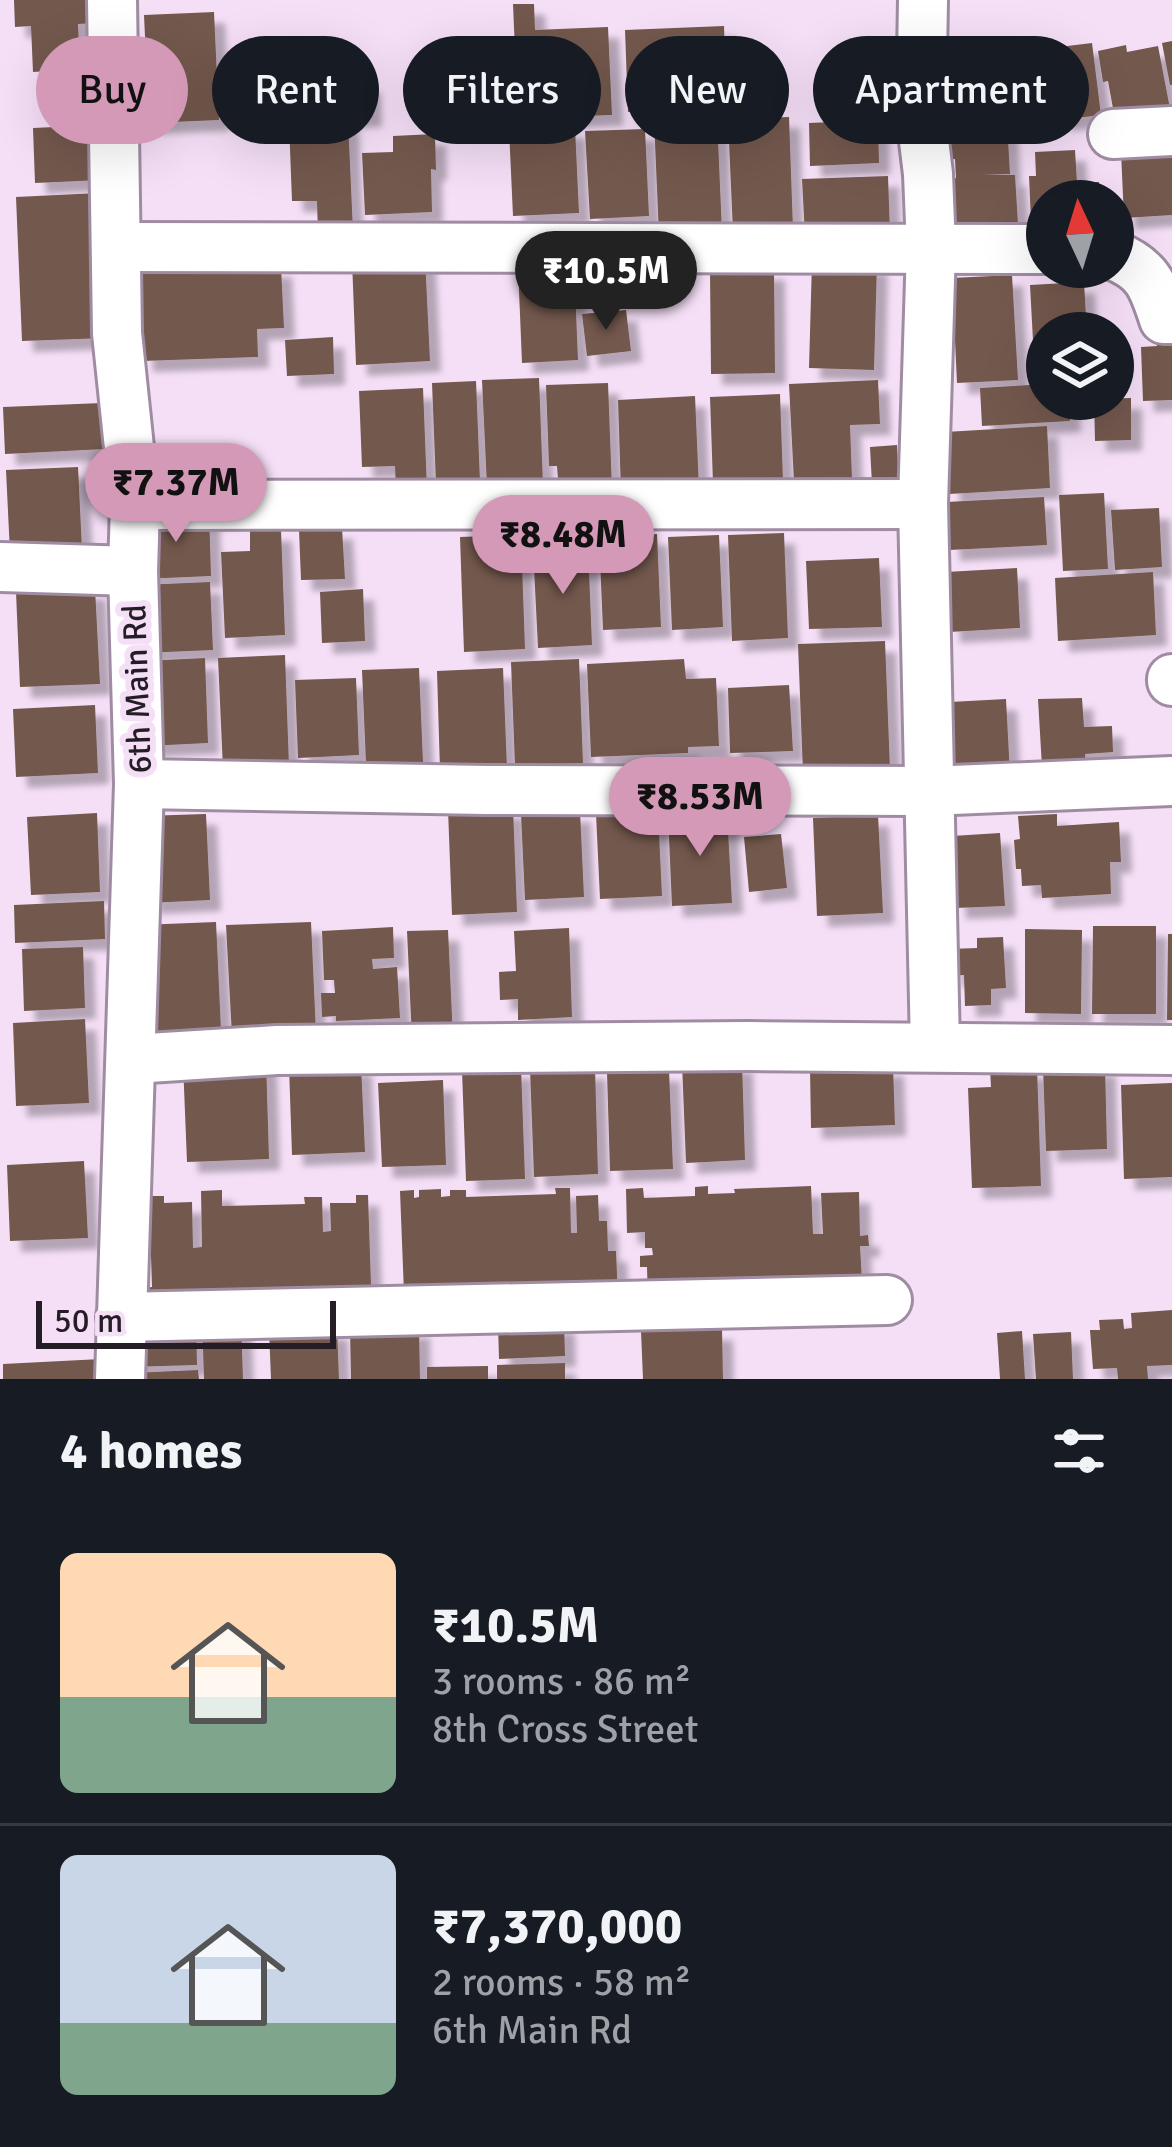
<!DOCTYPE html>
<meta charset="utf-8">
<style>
:root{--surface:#171b24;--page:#242831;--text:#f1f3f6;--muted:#9ea1a6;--line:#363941;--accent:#d599b8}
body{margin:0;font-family:Signika,sans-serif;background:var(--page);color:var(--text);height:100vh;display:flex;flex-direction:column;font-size:45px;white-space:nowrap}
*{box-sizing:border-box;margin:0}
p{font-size:39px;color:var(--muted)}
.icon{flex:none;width:66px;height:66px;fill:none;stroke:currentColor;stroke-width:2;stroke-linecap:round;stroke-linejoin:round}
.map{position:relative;height:1379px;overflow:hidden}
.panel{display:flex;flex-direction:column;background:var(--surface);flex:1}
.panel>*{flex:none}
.hud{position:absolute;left:36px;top:36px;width:1101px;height:108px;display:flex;gap:24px}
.needle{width:78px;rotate:356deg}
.controls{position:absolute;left:1026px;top:180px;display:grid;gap:24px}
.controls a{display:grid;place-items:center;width:108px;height:108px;border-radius:50%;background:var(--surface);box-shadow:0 12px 48px #0002;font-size:60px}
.scale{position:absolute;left:36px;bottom:30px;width:300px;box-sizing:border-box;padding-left:12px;border:6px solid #251d26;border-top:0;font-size:33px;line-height:42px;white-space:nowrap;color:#251d26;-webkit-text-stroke:9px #f5dff7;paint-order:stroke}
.price{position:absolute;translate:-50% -102px;padding:0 27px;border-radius:42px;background:var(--accent);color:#111;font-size:39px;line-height:78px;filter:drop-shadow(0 3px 6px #0008)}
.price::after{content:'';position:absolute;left:50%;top:72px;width:36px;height:27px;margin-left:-18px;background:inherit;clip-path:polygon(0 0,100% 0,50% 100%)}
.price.selected{background:#222;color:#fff}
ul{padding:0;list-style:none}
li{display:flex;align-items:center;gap:36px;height:300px;padding:0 60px}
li+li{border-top:3px solid var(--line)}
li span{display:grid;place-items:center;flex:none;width:336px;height:240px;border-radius:18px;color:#555}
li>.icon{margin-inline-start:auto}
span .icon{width:144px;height:144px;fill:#fffc;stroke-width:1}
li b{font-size:51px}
h2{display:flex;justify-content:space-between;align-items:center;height:144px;padding:0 60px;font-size:51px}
.pill{padding:0 42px;border-radius:54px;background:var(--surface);box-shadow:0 12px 48px #0002;font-size:42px;line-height:108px}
.pill.selected{background:var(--accent);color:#111}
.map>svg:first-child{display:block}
.building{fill:#73584d;filter:url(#shadow)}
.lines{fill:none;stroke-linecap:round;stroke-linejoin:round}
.minor-casing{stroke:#a08ca2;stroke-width:54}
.minor{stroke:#fff;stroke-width:48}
.labels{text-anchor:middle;stroke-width:12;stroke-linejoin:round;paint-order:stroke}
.street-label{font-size:33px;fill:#251d26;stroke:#f5dff7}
</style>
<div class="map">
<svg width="1172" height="1379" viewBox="0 0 1172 1379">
<defs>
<filter id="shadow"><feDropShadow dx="11" dy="11" stdDeviation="3" flood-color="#0004"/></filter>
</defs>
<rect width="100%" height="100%" fill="#f5dff7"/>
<g class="building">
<path d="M14,0H95L96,23L78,24L80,69L33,72L31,26L15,27Z"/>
<path d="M513,4H534L535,30L608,27L612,115L500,119L498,75L516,74Z"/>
<path d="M214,12L219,120L149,123L144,15Z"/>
<path d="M724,26L727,108L628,112L625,30Z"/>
<path d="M317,39L319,75L292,76L291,41Z"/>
<path d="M1172,41V85H1170L1162,43Z"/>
<path d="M1092,43L1101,115L1060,120L1051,48Z"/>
<path d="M1126,45L1127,52L1158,46L1171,114L1116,125L1108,81L1103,82L1098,51Z"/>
<path d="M1004,57L1006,104L958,107L955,60Z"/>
<path d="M370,82L371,116L289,119L288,85Z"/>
<path d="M717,117L722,232L659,235L654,120Z"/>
<path d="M789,117L793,229L733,232L728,119Z"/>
<path d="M348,120L353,231L318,233L317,201H292L289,123Z"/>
<path d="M878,120L879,163L810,166L809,123Z"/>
<path d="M1007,122L1010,174L982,175H1015L1018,224L1005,225L1006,243L947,227L944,179L956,178L955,159L948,160L947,125Z"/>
<path d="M98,125L101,180L35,183L33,128Z"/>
<path d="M575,127L579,213L513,216L509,129Z"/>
<path d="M645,129L649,216L590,219L585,131Z"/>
<path d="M435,134L436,170L431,169L432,212L365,215L362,153L393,152V136Z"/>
<path d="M1172,149V215L1124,218L1121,152Z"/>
<path d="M1075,150L1077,183L1099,182L1100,201H1047V221L1031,222L1029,176H1036L1035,152Z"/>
<path d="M888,176L890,233L805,237L802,179Z"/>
<path d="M99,193L106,338L22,341L16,197Z"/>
<path d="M425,257L430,361L356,365L352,260Z"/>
<path d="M812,262L877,263L874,370L809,368Z"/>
<path d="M574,263L578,360L522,363L518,266Z"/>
<path d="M281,266L284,328L257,329L258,357L142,361L139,272Z"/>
<path d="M774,269L775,373L711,374L710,270Z"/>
<path d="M1012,275L1018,380L957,383L952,278Z"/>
<path d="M1084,282L1087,333H1047V378H1035L1030,285Z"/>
<path d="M626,310L631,351L587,356L582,314Z"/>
<path d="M1172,331V400L1143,401L1141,347L1157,346L1156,332Z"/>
<path d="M333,337L334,374L287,376L285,340Z"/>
<path d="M539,378L543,485L487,487L482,380Z"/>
<path d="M878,380L880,424L850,425L852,479L794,482L789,384Z"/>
<path d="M476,381L480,482L436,484L432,383Z"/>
<path d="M608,383L612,489L559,492L557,466H549L546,385Z"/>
<path d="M1047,384V399H1069L1070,421L982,426L980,388Z"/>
<path d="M423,388L427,489L396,490L395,466L362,467L359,391Z"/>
<path d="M780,394L783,481L713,484L710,397Z"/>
<path d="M695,396L699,489L621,492L618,400Z"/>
<path d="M1131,398V440L1095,441L1094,399Z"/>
<path d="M102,403L105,449L5,454L3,407Z"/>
<path d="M1047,426L1050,488L949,494L945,432Z"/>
<path d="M897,445L899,483L872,484L870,447Z"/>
<path d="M78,467L82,549L10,553L6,470Z"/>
<path d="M1104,493L1108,569L1063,571L1059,495Z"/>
<path d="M1044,497L1047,545L949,550L946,502Z"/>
<path d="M1159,508L1162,567L1115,570L1111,510Z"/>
<path d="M209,511L211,576L142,579L140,514Z"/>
<path d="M342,528L345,579L301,580L299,530Z"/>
<path d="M281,530L285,635L225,638L221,552L250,551V531Z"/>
<path d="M784,533L788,638L732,641L728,535Z"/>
<path d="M657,534L661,627L603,630L599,537Z"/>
<path d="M521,535L525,649L464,652L460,537Z"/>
<path d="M719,535L723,627L672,630L668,537Z"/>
<path d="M588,546L592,645L538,648L533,548Z"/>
<path d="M879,558L882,627L809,629L806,561Z"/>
<path d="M1017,568L1020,628L949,632L946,572Z"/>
<path d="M1153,572L1156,635L1058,641L1055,578Z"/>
<path d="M210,582L213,650L143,653L141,585Z"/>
<path d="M95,588L100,684L20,687L16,592Z"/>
<path d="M363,589L365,641L322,643L320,592Z"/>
<path d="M885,641L890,769L803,773L798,644Z"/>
<path d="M285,655L289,766L223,769L218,658Z"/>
<path d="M205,658L208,743L147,746L144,661Z"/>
<path d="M579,659L583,763L515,766L511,662Z"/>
<path d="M684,659L686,679L716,678L719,746L688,747V753L591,757L587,664Z"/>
<path d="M419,668L423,762L366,764L362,670Z"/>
<path d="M503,668L507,768L440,771L437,671Z"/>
<path d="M356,678L359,755L298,758L295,680Z"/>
<path d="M789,685L793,751L730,753L728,688Z"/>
<path d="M1082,698L1084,727L1112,726L1113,752L1085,754L1086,765L1042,767L1038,699Z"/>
<path d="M1006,699L1010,774L954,777L950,702Z"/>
<path d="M95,705L98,773L16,777L13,709Z"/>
<path d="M513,807L517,912L452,915L448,809Z"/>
<path d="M580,811L584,897L525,900L521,814Z"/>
<path d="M658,811L662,896L600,899L596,814Z"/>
<path d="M727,812L732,903L672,906L668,815Z"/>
<path d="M97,813L100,892L31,895L27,817Z"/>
<path d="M206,814L210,900L148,903L144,816Z"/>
<path d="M1057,814V826L1119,822L1121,862H1110L1111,894L1042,898L1041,885L1022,886L1021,869H1016L1014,840L1020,839L1018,816Z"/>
<path d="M878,815L883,913L817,916L813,818Z"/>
<path d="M1000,833L1005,906L955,908L952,836Z"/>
<path d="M781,834L787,888L749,892L744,837Z"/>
<path d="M104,901L105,939L15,943L14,905Z"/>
<path d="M216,922L221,1030L146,1034L141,925Z"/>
<path d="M311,922L316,1033L232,1036L226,925Z"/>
<path d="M1093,926H1156V1014H1092Z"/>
<path d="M393,927L394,958L372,959L373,969L397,967L400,1018L336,1021V1016L322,1017L321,993H335L334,980H324L322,931Z"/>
<path d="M569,928L572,1017L518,1020V999L500,1000L499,972L516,971L514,931Z"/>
<path d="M1025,929L1082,930L1081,1014L1025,1013Z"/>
<path d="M448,930L453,1038L412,1039L407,931Z"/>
<path d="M1168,934H1172V1020H1167Z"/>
<path d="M1003,937L1006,988L991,989V1005L965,1006L964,975L951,976L950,949L977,948V938Z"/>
<path d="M83,947L85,1008L24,1011L22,949Z"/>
<path d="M85,1019L89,1103L16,1106L13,1023Z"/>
<path d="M266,1060L269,1159L187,1162L183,1063Z"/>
<path d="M742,1061L745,1160L686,1163L682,1063Z"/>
<path d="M361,1064L365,1152L292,1155L289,1066Z"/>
<path d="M893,1065L895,1125L811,1128L810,1068Z"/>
<path d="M1105,1065L1107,1149L1046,1151L1043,1067Z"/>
<path d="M521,1067L525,1179L466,1181L462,1070Z"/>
<path d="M1037,1067L1041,1186L972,1188L968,1088L991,1087L990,1069Z"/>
<path d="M595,1068L598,1174L534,1177L530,1069Z"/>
<path d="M669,1070L673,1169L610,1171L607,1072Z"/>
<path d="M443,1080L446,1165L382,1167L378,1083Z"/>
<path d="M1172,1083V1177L1124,1179L1121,1085Z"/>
<path d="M84,1161L88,1238L10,1241L7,1165Z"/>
<path d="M708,1186V1194L735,1193L734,1189L811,1186L813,1234H823L821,1193L859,1192L860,1236L868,1235L869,1246H860L863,1298L737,1297L736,1279L703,1281L648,1299L647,1267H640V1256L653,1255L652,1248H645V1232L627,1233L626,1189L643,1188L644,1198L695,1196V1187Z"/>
<path d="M555,1188H570L571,1233H577L576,1196L598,1195L599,1221H607L608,1251H616L618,1297L505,1298L504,1283L461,1285V1289L404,1293L400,1191L414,1190V1198L419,1197V1190L441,1189V1197L450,1196V1190H466V1197L556,1194Z"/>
<path d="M222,1190V1206L305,1204L304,1197H322L323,1232L331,1231L330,1203H356V1195H368L371,1285H381V1296L144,1302V1288L152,1287L149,1196H164V1203L192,1202L193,1248L202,1247L201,1191Z"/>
<path d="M1172,1310V1365L1147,1366L1148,1379H1118L1117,1368L1093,1369L1090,1330H1100L1099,1320L1123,1319L1124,1329L1132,1328L1131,1313Z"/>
<path d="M241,1318L243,1379H204L202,1319Z"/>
<path d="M196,1321L197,1365L128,1367L127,1324Z"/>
<path d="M564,1322L565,1356L499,1359L498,1324Z"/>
<path d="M419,1327L420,1379H351L350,1329Z"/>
<path d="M337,1328L339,1379H271L269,1330Z"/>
<path d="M722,1329L723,1379H643L641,1331Z"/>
<path d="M1022,1331L1025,1379H1000L997,1333Z"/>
<path d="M1071,1332L1073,1379H1036L1033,1334Z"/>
<path d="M101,1359L102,1379H3V1364Z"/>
<path d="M565,1363V1379H497V1365Z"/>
<path d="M488,1366V1379H427V1367Z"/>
<path d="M198,1370L199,1379H131V1373Z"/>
</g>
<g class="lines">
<defs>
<g id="minor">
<path d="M112,0L117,333L135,505L133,571L139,784L120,1379"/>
<path d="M923,0L921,116L928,174L931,248L923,504L935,1047"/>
<path d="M1113,134L1172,131"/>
<path d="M116,247L1047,249"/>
<path d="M1113,255C1148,269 1153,285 1164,319H1172"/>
<path d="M135,505L923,504"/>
<path d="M0,567L133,571"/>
<path d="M1172,679V681"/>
<path d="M139,784L486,790L929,791L1172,781"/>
<path d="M132,1059L277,1050L748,1046L1172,1050"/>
<path d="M121,1317L887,1300"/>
</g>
</defs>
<use href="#minor" class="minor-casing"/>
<use href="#minor" class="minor"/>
</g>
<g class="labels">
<g class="street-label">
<text transform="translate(136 689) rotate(-92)" y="12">6th Main Rd</text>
</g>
</g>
</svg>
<div class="controls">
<a><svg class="needle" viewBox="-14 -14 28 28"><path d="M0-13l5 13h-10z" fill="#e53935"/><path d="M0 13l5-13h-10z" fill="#9ea1a6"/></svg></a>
<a><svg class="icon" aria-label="layers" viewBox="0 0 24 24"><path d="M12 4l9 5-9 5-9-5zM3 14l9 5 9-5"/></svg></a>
</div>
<div class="scale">50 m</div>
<b class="price selected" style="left:606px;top:333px">₹10.5M</b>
<b class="price" style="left:176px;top:545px">₹7.37M</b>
<b class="price" style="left:563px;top:597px">₹8.48M</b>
<b class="price" style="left:700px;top:859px">₹8.53M</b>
<div class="hud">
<a class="pill selected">Buy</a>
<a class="pill">Rent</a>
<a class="pill">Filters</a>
<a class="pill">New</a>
<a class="pill">Apartment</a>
</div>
</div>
<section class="panel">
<h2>4 homes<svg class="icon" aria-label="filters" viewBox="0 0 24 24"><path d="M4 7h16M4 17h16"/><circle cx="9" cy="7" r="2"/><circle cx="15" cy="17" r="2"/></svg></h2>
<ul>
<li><span style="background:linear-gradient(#ffd9b3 60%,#7fa58c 0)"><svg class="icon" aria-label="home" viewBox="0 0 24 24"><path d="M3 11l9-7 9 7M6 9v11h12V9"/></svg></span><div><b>₹10.5M</b><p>3 rooms · 86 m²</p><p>8th Cross Street</p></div></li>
<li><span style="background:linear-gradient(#c9d6e8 70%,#7fa58c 0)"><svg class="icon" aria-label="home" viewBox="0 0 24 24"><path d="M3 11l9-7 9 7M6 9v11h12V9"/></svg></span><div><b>₹7,370,000</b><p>2 rooms · 58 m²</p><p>6th Main Rd</p></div></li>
</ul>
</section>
